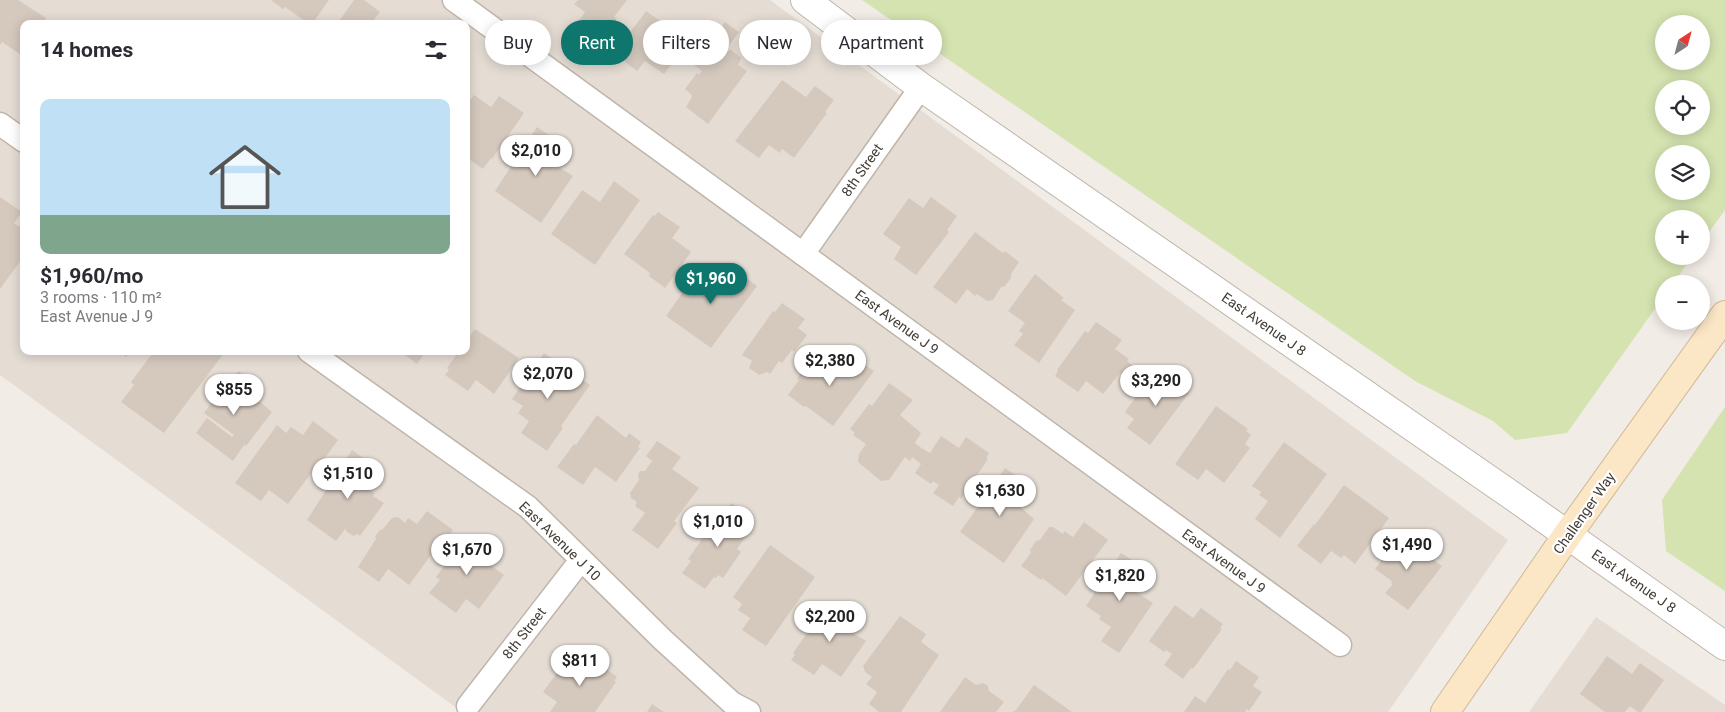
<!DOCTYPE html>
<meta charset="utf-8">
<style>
:root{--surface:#fff;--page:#f2f2f3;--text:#2b2b33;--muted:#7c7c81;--line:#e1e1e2;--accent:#0f766e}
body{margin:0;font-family:Roboto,sans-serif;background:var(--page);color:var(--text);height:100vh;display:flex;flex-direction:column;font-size:19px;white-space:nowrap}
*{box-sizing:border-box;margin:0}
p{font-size:16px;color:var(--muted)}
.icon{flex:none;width:28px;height:28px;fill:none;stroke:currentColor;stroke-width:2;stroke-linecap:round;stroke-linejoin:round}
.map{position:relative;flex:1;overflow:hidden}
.sheet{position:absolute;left:20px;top:20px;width:450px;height:335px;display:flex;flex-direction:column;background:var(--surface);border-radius:10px;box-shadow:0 2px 12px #0003}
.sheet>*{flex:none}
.top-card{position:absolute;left:485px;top:20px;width:475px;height:45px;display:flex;gap:10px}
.needle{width:32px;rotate:36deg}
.tools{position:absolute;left:1655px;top:15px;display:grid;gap:10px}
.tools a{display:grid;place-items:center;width:55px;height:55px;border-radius:50%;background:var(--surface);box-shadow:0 2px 12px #0003;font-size:25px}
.price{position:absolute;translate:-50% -42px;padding:0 11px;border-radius:18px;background:#fff;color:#222;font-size:16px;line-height:32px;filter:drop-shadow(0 1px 2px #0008)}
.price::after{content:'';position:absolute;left:50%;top:30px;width:15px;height:11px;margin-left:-8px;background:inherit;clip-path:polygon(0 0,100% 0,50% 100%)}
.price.current{background:var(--accent);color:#fff}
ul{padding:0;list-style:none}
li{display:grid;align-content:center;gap:10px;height:265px;padding:0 20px}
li+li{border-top:1px solid var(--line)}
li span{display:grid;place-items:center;height:155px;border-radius:10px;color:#555}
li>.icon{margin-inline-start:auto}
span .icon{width:90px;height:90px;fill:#fffc;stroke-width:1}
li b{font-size:21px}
h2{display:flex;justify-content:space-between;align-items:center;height:60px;padding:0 20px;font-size:21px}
.tag{padding:0 18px;border-radius:22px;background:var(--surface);box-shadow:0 2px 12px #0003;font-size:18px;line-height:45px}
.tag.current{background:var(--accent);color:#fff}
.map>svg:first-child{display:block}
.residential{fill:#e5ddd4;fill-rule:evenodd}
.green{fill:#d4e3b0;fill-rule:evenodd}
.building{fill:#d5c9be}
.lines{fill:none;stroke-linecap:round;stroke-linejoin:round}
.minor-casing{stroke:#bfb5ab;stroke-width:25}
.tertiary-casing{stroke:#bfb5ab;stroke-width:30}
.secondary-casing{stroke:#cfb897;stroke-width:30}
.minor{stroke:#fff;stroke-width:22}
.tertiary{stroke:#fff;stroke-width:28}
.secondary{stroke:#fbe6c6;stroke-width:28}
.labels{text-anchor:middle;stroke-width:4.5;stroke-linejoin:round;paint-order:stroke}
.street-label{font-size:14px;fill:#433c35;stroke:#fff}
</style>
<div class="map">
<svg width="1725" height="712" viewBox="0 0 1725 712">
<rect width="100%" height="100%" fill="#f1ece5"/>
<g class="residential">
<path d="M0,0H770L1508,540L1388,712H462L0,375ZM24,24H466V351H24Z"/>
<path d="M1596,617L1725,705V712H1529Z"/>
</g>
<g class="green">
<path d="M862,0H1725V210L1701,243V219H1664V256H1692L1673,284H1664V296L1567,433L1515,440L1493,421L1415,381ZM1664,24H1701V61H1664ZM1664,89H1701V126H1664ZM1664,154H1701V191H1664Z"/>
<path d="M1725,407V591L1666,551L1662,500Z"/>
</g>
<g class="building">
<path d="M0,0H18L46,18L42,24H24V51L21,55L2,42L0,45Z"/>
<path d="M271,0H329L312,24H309L285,7L283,9Z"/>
<path d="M354,0H364L380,12L373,21L377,24H337Z"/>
<path d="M578,0H627L614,17L617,19L600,42L576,25L585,12L574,4Z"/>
<path d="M646,11L672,29L674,27L690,39L664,74L645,61L637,71L616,55L619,51L617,50Z"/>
<path d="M725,22L739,32L723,53L731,50L741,58L738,65L747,71L708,124L686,107L692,97L691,96L692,95L685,89L697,73L699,75L702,71L693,64Z"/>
<path d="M782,80L806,97L815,86L834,100L825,112L827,113L794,158L782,149L780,153L769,145L759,158L735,141Z"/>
<path d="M474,95L491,107L499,96L524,113L492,159L491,158L483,169L466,157V105Z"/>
<path d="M537,127L562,144L552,158L562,165L560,168L573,176L541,223L495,191Z"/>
<path d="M614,181L640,200L595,265L551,234L582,190L600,202Z"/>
<path d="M0,197L22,212L14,223L24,230L19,238L24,241V256L0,289Z"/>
<path d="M931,197L957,216L947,230L949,232L916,275L894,259L901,247L883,234L909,198L923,208Z"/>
<path d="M658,212L680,227L672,238L691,252L665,288L649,276L650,273L624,254L653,215L655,216Z"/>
<path d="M975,232L1003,253L1005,251L1019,262L1011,274V278L1005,286L1001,287L993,300L987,301L977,294L975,296L967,289L956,304L933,287Z"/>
<path d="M733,268L757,286L711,348L666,316L699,269L711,277L712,275L723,283Z"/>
<path d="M1035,274L1064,298L1061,300L1075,310L1039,363L1014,345L1023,334L1019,331L1025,323L1008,311Z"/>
<path d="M782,303L805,319L798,328L807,335L794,352L792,350L782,363L779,361L770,374L767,372L759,375L749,368L752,361L742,355L773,311L775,312Z"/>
<path d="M1096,322L1122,340L1115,349L1129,359L1127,361L1137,369L1130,380L1120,373L1103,394L1086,381L1078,392L1055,376L1058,371L1057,370L1085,331L1088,333Z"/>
<path d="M475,329L519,358L494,394L476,380L468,391L445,375L449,370L447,368L459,351H466V341Z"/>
<path d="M119,351H130L126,357Z"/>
<path d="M154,351H221L224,353L164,433L121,402L134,385L131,382Z"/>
<path d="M400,351H426L417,364Z"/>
<path d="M544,353L590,385L561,426L563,428L547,451L521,433L529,421L518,413L523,406L512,399Z"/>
<path d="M849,354L874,371L833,426L806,406L804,407L788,395L799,380L797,379L803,370L805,372L815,357L819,356L830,363L831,361L840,368Z"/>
<path d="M238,371L261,387L254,397L272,412L246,446L244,445L233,461L196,433L207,418L232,437L234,435L204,413L233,374L235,376Z"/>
<path d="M1170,371L1184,380L1179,386L1189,393L1150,445L1127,428L1134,419L1125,412L1137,395L1140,397L1150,383L1153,385L1162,373L1167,376Z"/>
<path d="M889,383L913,400L900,415L921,433L915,443L920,447L930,453L941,436L959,448L966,437L989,453L986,458L988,459L961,499L959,497L953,506L933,493L939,485L933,481L931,484L915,473L921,464L912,457L910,461L905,457L889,480L881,481L858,462L859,454L866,444L853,435L855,433L850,429L869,404L872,406Z"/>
<path d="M1216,406L1248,429L1246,431L1251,435L1245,444L1250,448L1224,483L1206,469L1198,480L1175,464Z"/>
<path d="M597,415L626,438L629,433L641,442L638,447L640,448L616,482L595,467L583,485L557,467L574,444L576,445Z"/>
<path d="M313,421L338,440L320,465L318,464L288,504L269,490L261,501L235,483L277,425L286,433L291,427L303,435Z"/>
<path d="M657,441L681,457L672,469L699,488L674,521L677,523L658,549L632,530L645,513L635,506L637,502L631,498L630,493L639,480L638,475L640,471H645L652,461L646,456Z"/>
<path d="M1284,442L1327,474L1280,538L1255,519L1268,501L1259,495L1261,492L1252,486Z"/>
<path d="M352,450L378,469L365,487L375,493L373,496L384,503L360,536L358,534L353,536L346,531V528L336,541L307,520Z"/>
<path d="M1005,468L1031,486L1018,505L1034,519L1004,563L960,532Z"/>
<path d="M1344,485L1389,518L1355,564L1344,555L1341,558L1331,551L1321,564L1297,546L1314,524L1315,525Z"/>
<path d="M731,503L752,517L742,532L746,536L737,549L741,552L723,578L718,575L716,578L714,577L705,589L682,573L691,561L688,559L718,517L720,519Z"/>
<path d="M427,511L453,530L436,552L434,551L409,585L388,569L379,582L358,567L376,539L375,536L380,530L383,529L392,518L398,517L405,523L408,518L417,524Z"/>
<path d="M1084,522L1108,540L1066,596L1042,578L1041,580L1021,566L1031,553L1030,550L1036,541L1040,540L1049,527H1053L1063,534L1064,531L1073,537Z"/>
<path d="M472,534L494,550L485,561L504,575L479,609L466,599L456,613L429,593L440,580L436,577L466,537L468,539Z"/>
<path d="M1402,534L1414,543L1413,545L1442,566L1408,610L1385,593L1393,584L1391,583L1392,581L1375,569Z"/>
<path d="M770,545L815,577L766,646L742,630L750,618L738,610L742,604L733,597Z"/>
<path d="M1121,553L1146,569L1137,582L1135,580L1130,588L1153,603L1119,653L1101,641L1111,627L1099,619L1101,616L1086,606Z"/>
<path d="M831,603L860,623L853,633L866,641L841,677L822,664L814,675L791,660L795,655L793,653L821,613L823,614Z"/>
<path d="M1175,605L1193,618L1201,608L1223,624L1220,628L1222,629L1193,669L1191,668L1183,679L1164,665L1172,654L1166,650L1164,652L1149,641Z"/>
<path d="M900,616L926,634L921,642L939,655L901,712H879L869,704L877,692L866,684L872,677L865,672L863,666Z"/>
<path d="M1607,656L1632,674L1640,663L1664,680L1641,712H1638L1630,706L1625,712H1605L1580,694Z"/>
<path d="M568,658L585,670L594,660L617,677L614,681L616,682L595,712H550L557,702L543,692Z"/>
<path d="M1236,661L1259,677L1253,686L1262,692L1249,711L1247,709L1245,712H1184L1195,696L1205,703L1228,669L1230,670Z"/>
<path d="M965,677L976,685L983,683L988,686L989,691L1004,702L996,712H940Z"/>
<path d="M1034,685L1072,712H1012L1016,710Z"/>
<path d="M652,704L664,712H647Z"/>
</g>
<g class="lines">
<defs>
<g id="minor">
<path d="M454,0L1340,645"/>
<path d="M0,124L24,141"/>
<path d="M803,254L921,87"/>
<path d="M309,351L528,507L663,640L732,703L749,712"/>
<path d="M468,706L581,560"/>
</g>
<path id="tertiary" d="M805,0L921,87L1514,497L1725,646"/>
<path id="secondary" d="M1445,712L1568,534L1725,315"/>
</defs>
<use href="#minor" class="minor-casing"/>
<use href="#tertiary" class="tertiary-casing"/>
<use href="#secondary" class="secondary-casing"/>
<use href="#minor" class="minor"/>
<use href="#tertiary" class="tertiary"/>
<use href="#secondary" class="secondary"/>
</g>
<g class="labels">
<g class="street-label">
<text transform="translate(862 170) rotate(-55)" y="5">8th Street</text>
<text transform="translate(897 322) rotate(36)" y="5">East Avenue J 9</text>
<text transform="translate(1264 324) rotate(35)" y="5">East Avenue J 8</text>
<text transform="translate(1584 513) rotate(-55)" y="5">Challenger Way</text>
<text transform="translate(560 541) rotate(44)" y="5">East Avenue J 10</text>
<text transform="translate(1224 561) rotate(36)" y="5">East Avenue J 9</text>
<text transform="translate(1634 581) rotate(35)" y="5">East Avenue J 8</text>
<text transform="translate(524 633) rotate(-52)" y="5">8th Street</text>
</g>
</g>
</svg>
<div class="tools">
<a><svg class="needle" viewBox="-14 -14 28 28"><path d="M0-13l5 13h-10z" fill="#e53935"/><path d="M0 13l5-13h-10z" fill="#7c7c81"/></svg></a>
<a><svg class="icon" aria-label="locate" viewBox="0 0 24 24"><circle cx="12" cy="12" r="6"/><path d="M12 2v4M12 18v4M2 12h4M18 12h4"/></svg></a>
<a><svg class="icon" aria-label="layers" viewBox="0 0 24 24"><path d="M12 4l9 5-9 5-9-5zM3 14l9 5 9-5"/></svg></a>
<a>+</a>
<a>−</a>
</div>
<b class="price" style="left:536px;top:177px">$2,010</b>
<b class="price current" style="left:711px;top:305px">$1,960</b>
<b class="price" style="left:830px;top:387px">$2,380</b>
<b class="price" style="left:548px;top:400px">$2,070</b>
<b class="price" style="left:1156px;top:407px">$3,290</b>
<b class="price" style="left:234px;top:416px">$855</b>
<b class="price" style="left:348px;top:500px">$1,510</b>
<b class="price" style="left:1000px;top:517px">$1,630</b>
<b class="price" style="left:718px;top:548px">$1,010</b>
<b class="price" style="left:1407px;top:571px">$1,490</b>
<b class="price" style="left:467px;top:576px">$1,670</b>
<b class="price" style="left:1120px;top:602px">$1,820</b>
<b class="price" style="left:830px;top:643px">$2,200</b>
<b class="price" style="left:580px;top:687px">$811</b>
<div class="top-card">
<a class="tag">Buy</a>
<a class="tag current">Rent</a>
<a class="tag">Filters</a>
<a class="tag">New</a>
<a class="tag">Apartment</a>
</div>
<section class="sheet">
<h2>14 homes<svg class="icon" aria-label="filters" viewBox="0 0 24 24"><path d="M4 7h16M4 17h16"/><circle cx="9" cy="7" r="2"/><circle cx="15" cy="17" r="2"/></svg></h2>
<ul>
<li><span style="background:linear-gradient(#bfe0f5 75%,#7fa58c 0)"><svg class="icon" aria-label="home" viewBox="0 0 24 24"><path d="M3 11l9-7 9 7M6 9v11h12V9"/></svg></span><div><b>$1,960/mo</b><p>3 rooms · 110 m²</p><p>East Avenue J 9</p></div></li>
</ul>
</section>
</div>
